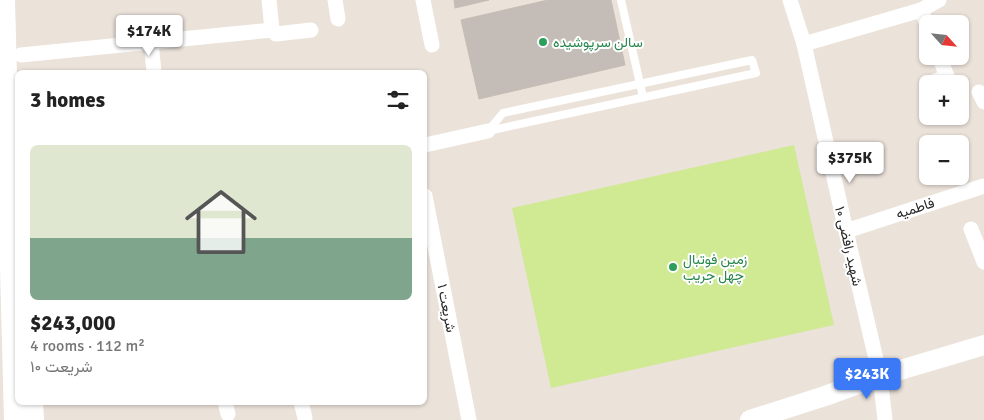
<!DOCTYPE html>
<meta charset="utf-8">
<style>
:root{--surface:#fff;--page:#f2f2f2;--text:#222;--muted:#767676;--line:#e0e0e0;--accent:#3c79f7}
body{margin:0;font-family:Signika,Vazirmatn,sans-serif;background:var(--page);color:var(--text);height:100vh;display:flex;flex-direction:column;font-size:19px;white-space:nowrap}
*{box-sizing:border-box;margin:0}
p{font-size:16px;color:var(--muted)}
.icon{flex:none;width:28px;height:28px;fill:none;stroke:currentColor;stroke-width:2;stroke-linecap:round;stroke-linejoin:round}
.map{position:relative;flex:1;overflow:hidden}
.details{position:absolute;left:15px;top:70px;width:412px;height:335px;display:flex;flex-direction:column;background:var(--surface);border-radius:8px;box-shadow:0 1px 4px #0004}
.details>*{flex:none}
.needle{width:32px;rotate:117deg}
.buttons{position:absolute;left:919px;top:15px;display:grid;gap:10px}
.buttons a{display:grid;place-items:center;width:50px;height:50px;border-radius:8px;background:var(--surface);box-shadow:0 1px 4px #0004;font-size:25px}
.price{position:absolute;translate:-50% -42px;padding:0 11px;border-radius:5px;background:#fff;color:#222;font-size:16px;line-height:32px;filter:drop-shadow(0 1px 2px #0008)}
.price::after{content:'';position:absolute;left:50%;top:30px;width:15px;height:11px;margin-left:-8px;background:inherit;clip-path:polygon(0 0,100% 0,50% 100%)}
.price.selected{background:var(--accent);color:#fff}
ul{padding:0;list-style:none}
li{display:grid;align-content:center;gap:10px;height:265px;padding:0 15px}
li+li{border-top:1px solid var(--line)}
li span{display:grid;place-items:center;height:155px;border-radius:8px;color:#555}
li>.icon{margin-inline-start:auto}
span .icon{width:90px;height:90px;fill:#fffc;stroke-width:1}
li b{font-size:21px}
h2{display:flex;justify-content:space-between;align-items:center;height:60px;padding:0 15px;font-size:21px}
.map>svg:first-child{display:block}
.pitch{fill:#d0e993}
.building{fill:#c3bcb7;stroke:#c6bdb4}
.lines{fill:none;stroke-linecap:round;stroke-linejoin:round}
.service{stroke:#fff;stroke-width:8}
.minor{stroke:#fff;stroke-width:15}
.tertiary{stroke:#fff;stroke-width:20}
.secondary{stroke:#fff;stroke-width:22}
.leisure-dot{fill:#2e9e5b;stroke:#fff;stroke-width:2}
.labels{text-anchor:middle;stroke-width:4;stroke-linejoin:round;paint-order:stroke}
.leisure-label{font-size:14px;fill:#27864d;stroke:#fff;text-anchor:start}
.street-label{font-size:14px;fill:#292929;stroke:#fff}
</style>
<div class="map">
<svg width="984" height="420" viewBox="0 0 984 420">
<rect width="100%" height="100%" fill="#ebe2da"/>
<path class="pitch" d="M794,145L834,325L551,388L512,208Z"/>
<g class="building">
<path d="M454,0H489L455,8Z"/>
<path d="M548,0H611L625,65L479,99L461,20Z"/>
</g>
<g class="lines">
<g class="service">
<path d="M621,0L643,97"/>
<path d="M752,60L756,73L488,131L503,113Z"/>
</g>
<g class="minor">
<path d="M269,0L272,30L276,34L311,30"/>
<path d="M335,0L338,19"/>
<path d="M423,0L432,45"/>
<path d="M790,0L804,44L846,231L880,376L885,420"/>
<path d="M921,10L928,27"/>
<path d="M151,42L154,72"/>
<path d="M804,44L921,10L939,0"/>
<path d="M21,55L272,30"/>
<path d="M939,56L950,84"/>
<path d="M929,84L947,76"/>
<path d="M979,92L984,102"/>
<path d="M425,145L488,131"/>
<path d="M425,196L469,420"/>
<path d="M971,229L984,262"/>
<path d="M846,231L984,186"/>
<path d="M225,402L228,414"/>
<path d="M301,402L305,418"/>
</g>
<path class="tertiary" d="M750,420L825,396L880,376L984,345"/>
<g class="secondary">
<path d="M4,0L15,420"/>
<path d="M32,402L33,420"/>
</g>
</g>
<g class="leisure-dot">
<circle cx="543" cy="42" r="5"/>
<circle cx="673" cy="267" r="5"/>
</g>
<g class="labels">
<g class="leisure-label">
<text x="553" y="47">سالن سرپوشیده</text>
<text x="683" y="264">زمین فوتبال<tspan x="683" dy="16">چهل جریب</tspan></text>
</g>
<g class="street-label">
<text transform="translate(915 208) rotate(-18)" y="5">فاطمیه</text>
<text transform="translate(849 246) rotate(77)" y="5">شهید رافضی ۱۰</text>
<text transform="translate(447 308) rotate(79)" y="5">شریعت ۱</text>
</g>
</g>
</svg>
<div class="buttons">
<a><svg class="needle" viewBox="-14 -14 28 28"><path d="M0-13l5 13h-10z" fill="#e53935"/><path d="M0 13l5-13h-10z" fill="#767676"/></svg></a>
<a>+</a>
<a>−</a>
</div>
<b class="price" style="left:149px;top:57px">$174K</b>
<b class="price" style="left:850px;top:184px">$375K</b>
<b class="price selected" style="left:867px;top:400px">$243K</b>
<section class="details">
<h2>3 homes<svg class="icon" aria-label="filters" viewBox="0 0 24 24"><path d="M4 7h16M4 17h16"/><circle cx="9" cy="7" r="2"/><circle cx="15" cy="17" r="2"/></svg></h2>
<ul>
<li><span style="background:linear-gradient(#dfe7d0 60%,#7fa58c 0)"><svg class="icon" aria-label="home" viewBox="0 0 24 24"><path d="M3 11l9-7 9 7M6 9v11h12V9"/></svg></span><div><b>$243,000</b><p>4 rooms · 112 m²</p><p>شریعت ۱۰</p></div></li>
</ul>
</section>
</div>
